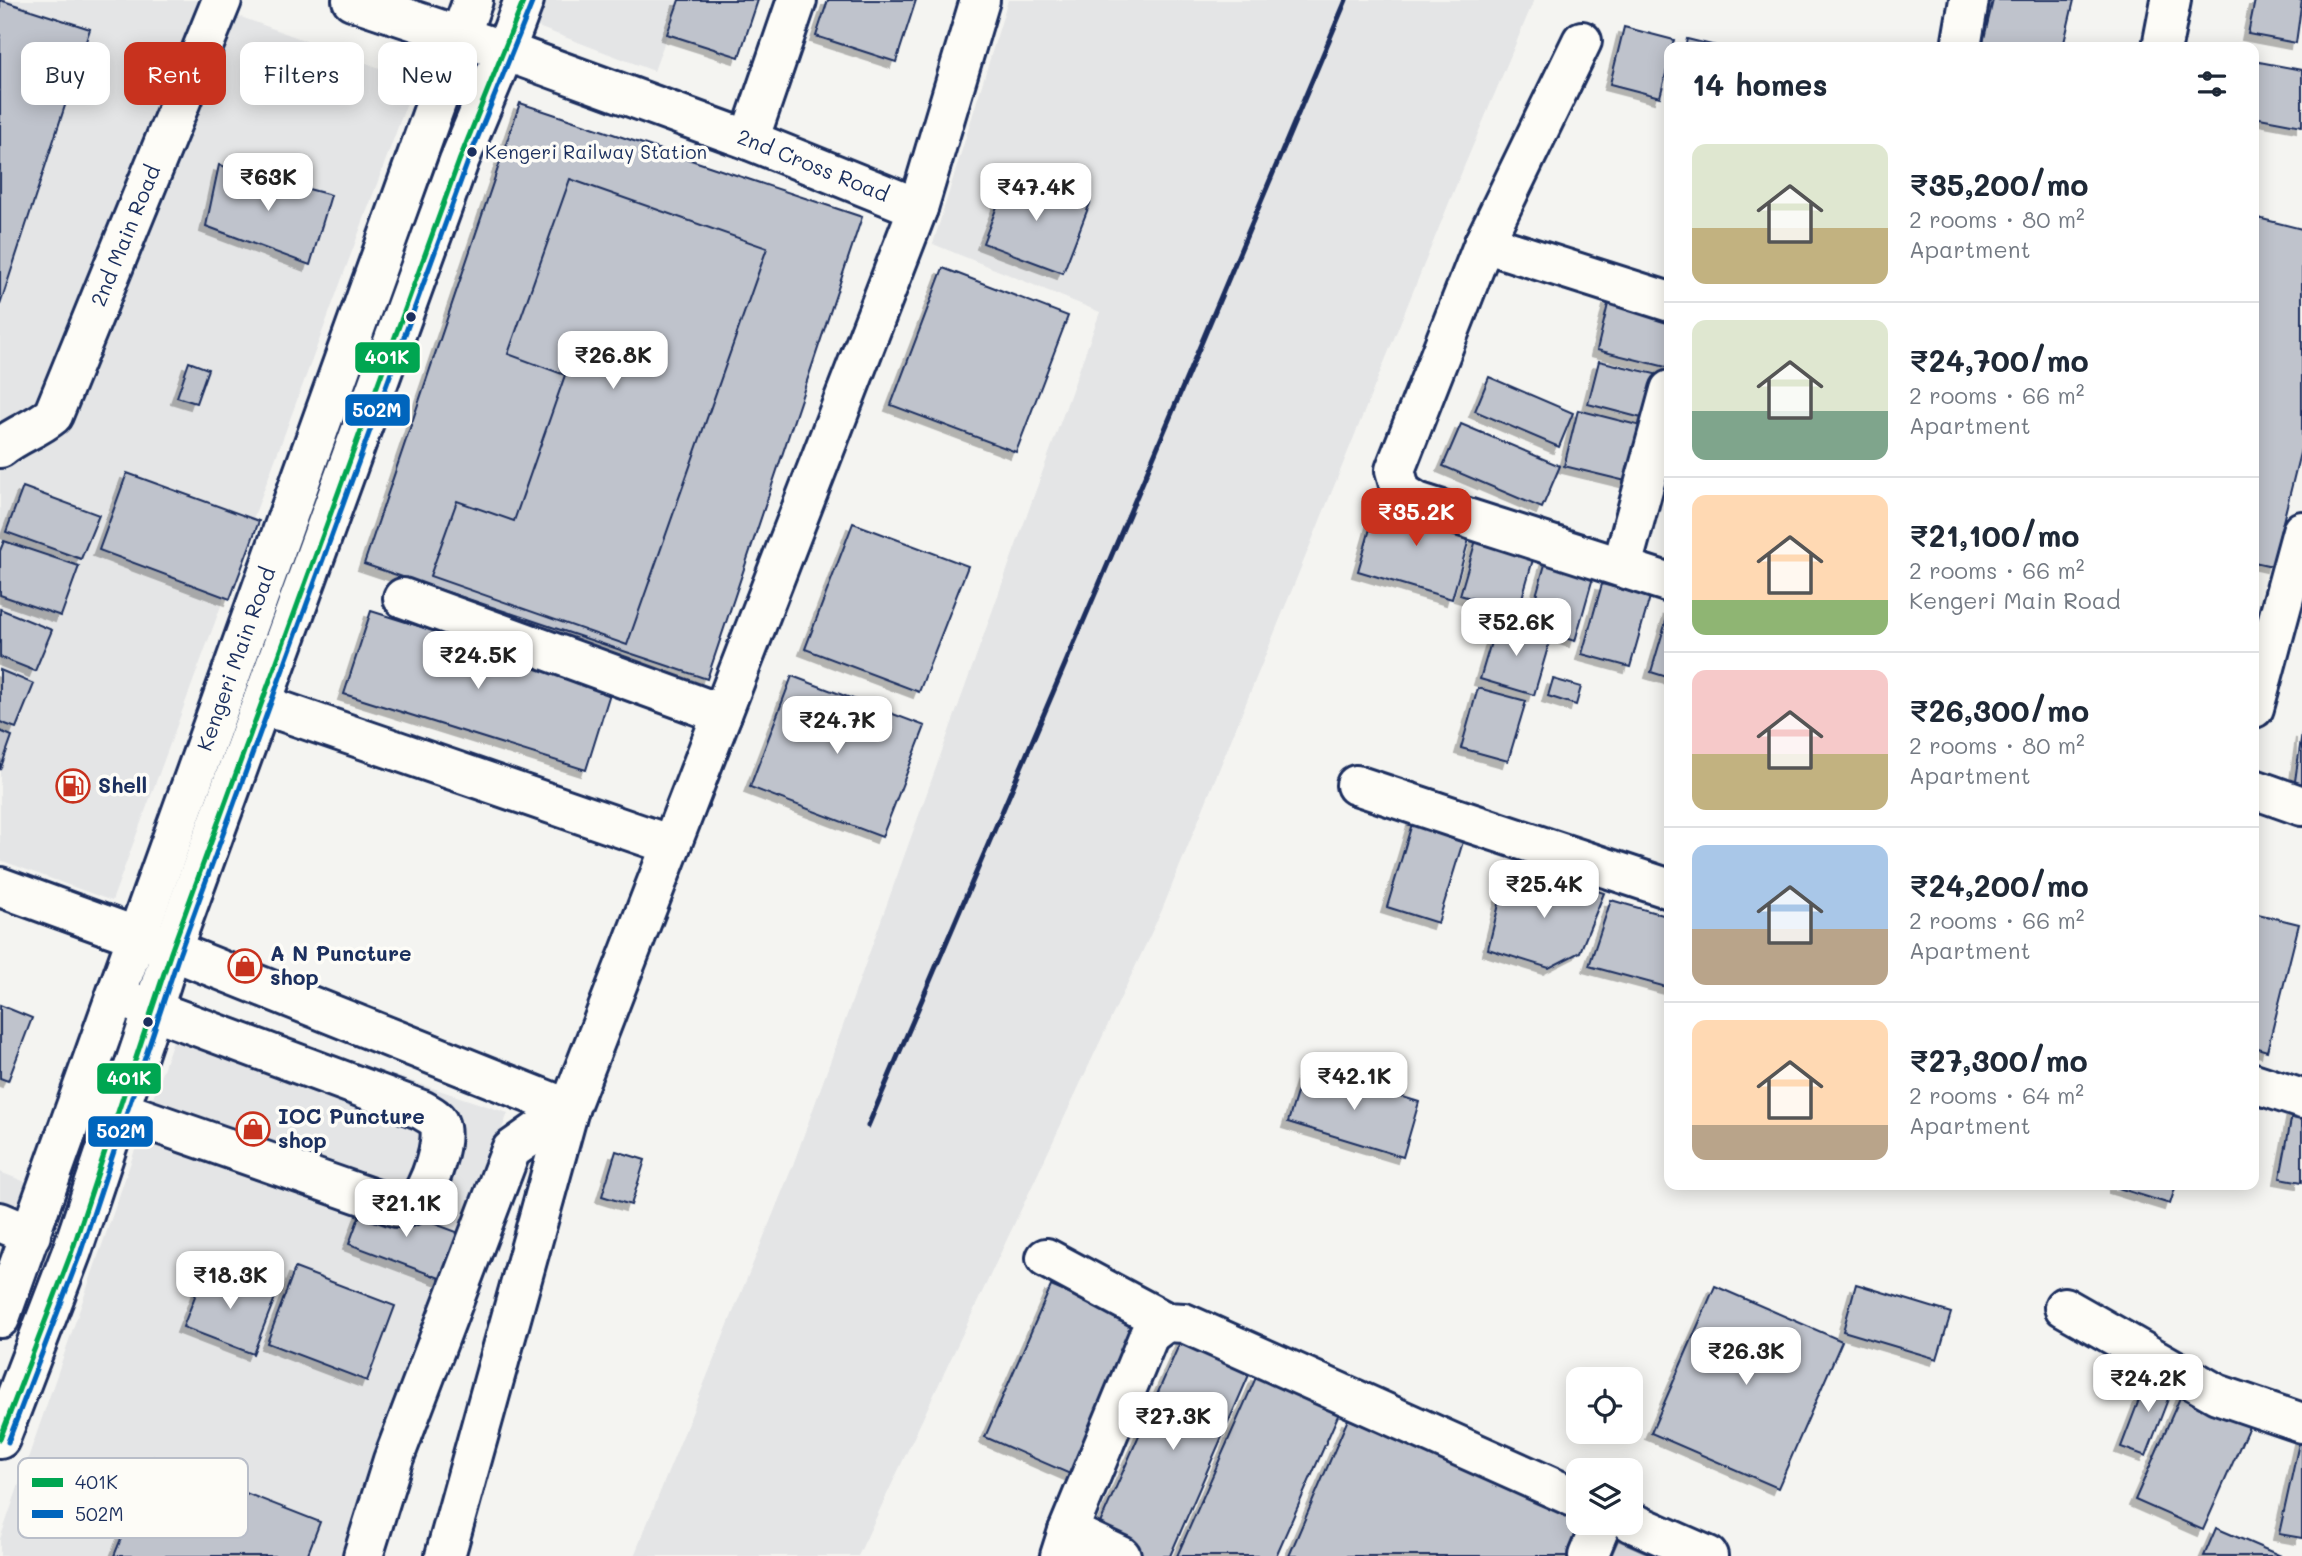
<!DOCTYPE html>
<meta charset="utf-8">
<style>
:root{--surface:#fff;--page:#f6f6f7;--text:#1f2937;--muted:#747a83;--line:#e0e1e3;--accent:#c8321e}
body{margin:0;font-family:Mali,sans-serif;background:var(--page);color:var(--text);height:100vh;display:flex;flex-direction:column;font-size:26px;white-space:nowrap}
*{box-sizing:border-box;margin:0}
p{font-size:23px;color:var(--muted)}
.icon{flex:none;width:38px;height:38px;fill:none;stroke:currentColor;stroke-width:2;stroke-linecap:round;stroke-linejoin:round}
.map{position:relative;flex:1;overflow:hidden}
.drawer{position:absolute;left:1664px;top:42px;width:595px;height:1148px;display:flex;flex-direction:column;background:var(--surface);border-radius:14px;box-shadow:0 4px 18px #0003}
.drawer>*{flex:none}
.banner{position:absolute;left:21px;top:42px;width:665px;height:63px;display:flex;gap:14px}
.buttons{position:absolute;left:1566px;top:1367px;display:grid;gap:14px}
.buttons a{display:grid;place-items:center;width:77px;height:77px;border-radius:14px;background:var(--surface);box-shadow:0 4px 18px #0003;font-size:35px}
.price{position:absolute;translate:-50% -60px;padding:0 16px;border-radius:14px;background:#fff;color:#222;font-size:23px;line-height:46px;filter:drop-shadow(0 2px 4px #0008)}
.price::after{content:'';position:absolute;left:50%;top:42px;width:21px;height:16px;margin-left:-10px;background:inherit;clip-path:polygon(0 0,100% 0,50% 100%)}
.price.current{background:var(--accent);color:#fff}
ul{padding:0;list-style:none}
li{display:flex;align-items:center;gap:21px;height:175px;padding:0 28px}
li+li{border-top:2px solid var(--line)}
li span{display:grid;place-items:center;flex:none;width:196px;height:140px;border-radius:14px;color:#555}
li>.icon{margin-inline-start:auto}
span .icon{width:84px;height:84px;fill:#fffc;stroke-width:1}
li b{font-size:30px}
h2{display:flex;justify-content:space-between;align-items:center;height:84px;padding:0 28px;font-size:30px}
.pill{padding:0 24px;border-radius:14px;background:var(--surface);box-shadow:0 4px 18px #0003;font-size:24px;line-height:63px}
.pill.current{background:var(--accent);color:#fff}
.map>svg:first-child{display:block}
.built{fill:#e4e5e6}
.green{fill:#d4d6db;stroke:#78829c;stroke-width:2}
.building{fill:#bfc3cc;stroke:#1b2f5e;stroke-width:2;filter:url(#shadow)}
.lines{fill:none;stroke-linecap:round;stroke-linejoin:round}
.minor-casing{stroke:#1b2f5e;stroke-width:44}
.major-casing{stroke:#1b2f5e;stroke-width:44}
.minor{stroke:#fdfcf7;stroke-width:38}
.major{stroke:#fdfcf7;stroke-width:38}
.rail{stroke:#1b2f5e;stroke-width:5}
.bus-1-casing{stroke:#fdfcf7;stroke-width:10}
.bus-2-casing{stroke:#fdfcf7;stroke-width:10}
.bus-1{stroke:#00a651;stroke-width:5}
.bus-2{stroke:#0065bd;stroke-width:5}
.bus-dot{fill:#1b2f5e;stroke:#fdfcf7;stroke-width:2.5}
.labels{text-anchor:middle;stroke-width:7;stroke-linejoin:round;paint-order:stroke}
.bus-label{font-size:19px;fill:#1b2f5e;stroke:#fdfcf7;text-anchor:start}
.street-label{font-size:21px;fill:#1b2f5e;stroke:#fdfcf7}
.poi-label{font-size:21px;font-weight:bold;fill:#1b2f5e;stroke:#fdfcf7;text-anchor:start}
.key{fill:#fdfcf7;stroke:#b9bec9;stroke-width:2}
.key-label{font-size:19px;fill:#1b2f5e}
.line-badge{stroke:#fdfcf7;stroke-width:2.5}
.badge-label{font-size:19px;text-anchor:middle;font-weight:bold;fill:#fff}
</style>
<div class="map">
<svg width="2302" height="1556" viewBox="0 0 2302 1556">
<defs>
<filter id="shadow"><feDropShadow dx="-6" dy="6" stdDeviation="0" flood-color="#0004"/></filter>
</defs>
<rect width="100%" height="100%" fill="#f4f4f1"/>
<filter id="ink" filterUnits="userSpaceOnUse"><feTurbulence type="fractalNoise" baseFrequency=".0143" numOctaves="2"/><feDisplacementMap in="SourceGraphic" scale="14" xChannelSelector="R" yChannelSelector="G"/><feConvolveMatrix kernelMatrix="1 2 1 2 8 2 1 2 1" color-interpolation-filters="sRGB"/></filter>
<g filter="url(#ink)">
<g class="built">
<path d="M0,0H195L415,81L112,901L0,860Z"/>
<path d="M467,0H680L654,71Z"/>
<path d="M1008,0H1534L1453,193L1162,910L858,1556H634L793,1165L1100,312L933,244Z"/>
<path d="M185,1006L508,1113L340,1556H0V1539Z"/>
<path d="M0,1172L36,1186L0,1282Z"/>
</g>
<path class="green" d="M1618,1540L1654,1556H1611Z"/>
<g class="building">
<path d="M0,0L90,29L0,305Z"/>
<path d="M679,0H758L739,57L667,34Z"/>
<path d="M828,0H916L896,62L816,36Z"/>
<path d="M1993,0H2074L2063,47H1982Z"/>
<path d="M2255,0H2302L2296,43L2248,34Z"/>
<path d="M1624,27L1674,40L1672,47H1670V58L1660,97L1610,84Z"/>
<path d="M1687,39L1720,47H1685Z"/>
<path d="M2254,61L2302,70V126L2254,117Z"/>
<path d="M520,103L862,217L707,679L364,564Z"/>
<path d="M219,165L331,195L310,265L206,226Z"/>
<path d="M1010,173L1090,203L1063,273L983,243Z"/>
<path d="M570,179L767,248L627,645L430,576L457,501L514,521L565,375L508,354Z"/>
<path d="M2254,217L2302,229V445L2272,566L2254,562Z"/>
<path d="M943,268L1068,316L1016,452L891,405Z"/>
<path d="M1609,300L1670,315V368L1597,350Z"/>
<path d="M1599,361L1668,377L1657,422L1588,404Z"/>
<path d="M189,362L208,369L196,403L177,397Z"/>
<path d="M1489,377L1573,413L1559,447L1475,411Z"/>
<path d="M1578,410L1653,429L1638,484L1564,466Z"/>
<path d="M1461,424L1560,466L1542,508L1443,466Z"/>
<path d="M127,473L259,521L230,599L99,550Z"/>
<path d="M23,487L99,515L81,559L6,532Z"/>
<path d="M1379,497L1473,525L1452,599L1358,571Z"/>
<path d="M853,523L968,566L919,692L805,649Z"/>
<path d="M1478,533L1536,549L1518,612L1460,595Z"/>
<path d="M4,541L79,566L61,616L0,595V551Z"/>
<path d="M1548,554L1596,567L1575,641L1527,627Z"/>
<path d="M1602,584L1650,597L1630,667L1582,654Z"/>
<path d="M1670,608V678L1651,672Z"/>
<path d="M0,609L52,630L35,671L0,657Z"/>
<path d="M371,611L612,687L586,770L344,694Z"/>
<path d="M1497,622L1551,637L1534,695L1480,679Z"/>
<path d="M0,670L34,684L16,728L0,722Z"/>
<path d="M792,676L925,726L882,837L750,787Z"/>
<path d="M1553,679L1581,687L1576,705L1548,696Z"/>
<path d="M1478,688L1526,701L1508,761L1461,748Z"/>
<path d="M0,731L12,736L0,770Z"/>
<path d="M2302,732V792L2294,788Z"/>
<path d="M1414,817L1466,832L1438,923L1387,907Z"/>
<path d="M1554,877L1604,893L1580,952L1549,968L1488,949L1504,884Z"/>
<path d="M1611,900L1670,917V988L1589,966Z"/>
<path d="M2254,913L2299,924L2267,1051L2254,1047Z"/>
<path d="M0,1005L32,1018L8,1081L0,1078Z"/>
<path d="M1305,1067L1419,1102L1403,1157L1288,1122Z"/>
<path d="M2293,1109L2302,1113V1182L2280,1178Z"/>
<path d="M616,1151L645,1160L631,1205L602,1196Z"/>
<path d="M2115,1185H2176L2170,1204L2115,1187Z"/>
<path d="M366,1198L462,1234L445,1280L349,1244Z"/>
<path d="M206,1268L276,1295L253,1354L183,1327Z"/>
<path d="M295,1268L395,1306L367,1381L267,1343Z"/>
<path d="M1856,1284L1951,1313L1937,1359L1843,1331Z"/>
<path d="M1051,1286L1143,1326L1077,1477L985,1437Z"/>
<path d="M1715,1286L1842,1341L1778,1488L1651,1433Z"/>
<path d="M1182,1338L1252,1368L1170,1556H1137L1094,1537Z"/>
<path d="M2150,1371L2175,1381L2146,1456L2121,1447Z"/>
<path d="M1257,1375L1340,1411L1276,1556H1177Z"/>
<path d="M2186,1384L2254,1415L2203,1530L2135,1500Z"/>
<path d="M1348,1419L1578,1517V1522H1592L1583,1556H1289Z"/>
<path d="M2301,1434H2302V1538L2279,1534Z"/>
<path d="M154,1457L320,1522L307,1556H114Z"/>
<path d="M2216,1528L2281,1556H2204Z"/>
</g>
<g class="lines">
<defs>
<g id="minor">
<path id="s1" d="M352,0L505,51L749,140L918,208"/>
<path d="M1582,41L1484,243L1395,470L1401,492L1417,502L1670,583"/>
<path d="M1961,47L1969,0"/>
<path d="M2162,47L2171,0"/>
<path d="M749,140L797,0"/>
<path d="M1484,243L1670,302"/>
<path id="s2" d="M0,448C17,434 36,429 53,415L222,0"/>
<path d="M1622,566L1670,390"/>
<path d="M403,598L722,714"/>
<path d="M261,707L284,712L671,845"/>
<path d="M2254,708L2302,531"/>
<path d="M1356,785L1670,889"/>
<path d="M2254,789L2302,806"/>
<path d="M0,887L138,937L569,1109"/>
<path d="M2254,1083L2302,1099"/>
<path d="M81,1097L397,1207C405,1207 410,1207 417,1201C429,1189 446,1140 439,1124C436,1117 428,1114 422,1110L121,998"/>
<path d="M0,1222L31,1235"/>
<path d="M1046,1258L1166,1322L1184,1323L1578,1499"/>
<path d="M2064,1307L2217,1394L2302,1423"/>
<path d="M1631,1522L1708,1556"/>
<path d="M1068,1531L1121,1556"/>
<path d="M363,1556L393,1460L511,1150L569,1109"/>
<path d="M445,1556L569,1109L918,208L980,0"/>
<path d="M1060,1556L1068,1531L1149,1335L1166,1322"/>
<path d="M1588,1556L1602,1522"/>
</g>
<g id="major">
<path id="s3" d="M0,1318L473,0"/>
<path d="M0,1439L72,1251L145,1034L171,952L459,161L505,51L524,0"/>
</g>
</defs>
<use href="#minor" class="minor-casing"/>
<use href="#major" class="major-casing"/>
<use href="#minor" class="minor"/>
<use href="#major" class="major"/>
<path class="rail" d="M868,1126L1136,498L1346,0"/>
<defs>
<path id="bus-1" d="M0,1439L72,1251L171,952L459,161L524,0"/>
<path id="bus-2" d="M8,1442L80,1254L179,955L467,164L532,3"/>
</defs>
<use href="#bus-1" class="bus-1-casing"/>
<use href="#bus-2" class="bus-2-casing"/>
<use href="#bus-1" class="bus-1"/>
<use href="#bus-2" class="bus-2"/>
</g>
</g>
<defs>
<symbol id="fuel-ring" viewBox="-11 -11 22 22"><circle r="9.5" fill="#fdfcf7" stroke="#c8321e" stroke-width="1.5"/><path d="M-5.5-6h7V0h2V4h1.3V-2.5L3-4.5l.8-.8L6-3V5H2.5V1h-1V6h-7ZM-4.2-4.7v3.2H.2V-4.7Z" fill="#c8321e"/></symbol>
<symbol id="shop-ring" viewBox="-11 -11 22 22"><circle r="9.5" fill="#fdfcf7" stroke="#c8321e" stroke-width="1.5"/><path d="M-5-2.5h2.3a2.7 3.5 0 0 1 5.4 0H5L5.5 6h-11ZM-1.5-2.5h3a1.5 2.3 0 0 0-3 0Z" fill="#c8321e"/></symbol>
</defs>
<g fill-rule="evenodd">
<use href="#fuel-ring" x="54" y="767" width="38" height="38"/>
<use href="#shop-ring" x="226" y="947" width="38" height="38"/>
<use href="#shop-ring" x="234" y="1110" width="38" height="38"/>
</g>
<g class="bus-dot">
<circle cx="472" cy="152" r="6"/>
<circle cx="411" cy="317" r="6"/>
<circle cx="148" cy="1022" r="6"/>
</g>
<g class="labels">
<g class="bus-label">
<text x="485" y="159">Kengeri Railway Station</text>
</g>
<g class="street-label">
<text dy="7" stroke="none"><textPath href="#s1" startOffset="490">2nd Cross Road</textPath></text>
<text dy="7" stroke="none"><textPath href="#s2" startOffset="256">2nd Main Road</textPath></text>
<text dy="7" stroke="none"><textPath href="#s3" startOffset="700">Kengeri Main Road</textPath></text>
</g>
<g class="poi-label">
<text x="98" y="793">Shell</text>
<text x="270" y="961">A N Puncture<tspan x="270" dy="24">shop</tspan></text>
<text x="278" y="1124">IOC Puncture<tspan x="278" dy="24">shop</tspan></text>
</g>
</g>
<rect x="18" y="1458" width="230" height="80" rx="10" class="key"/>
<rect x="32" y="1478" width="31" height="9" fill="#00a651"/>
<rect x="32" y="1510" width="31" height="8" fill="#0065bd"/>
<g class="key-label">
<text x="75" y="1489">401K</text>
<text x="75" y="1521">502M</text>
</g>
<g class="line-badge">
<rect x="354" y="341" width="67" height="33" rx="7" fill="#00a651"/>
<rect x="344" y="393" width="67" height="34" rx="7" fill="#0065bd"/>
<rect x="96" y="1062" width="66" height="33" rx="7" fill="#00a651"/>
<rect x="87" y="1115" width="67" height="33" rx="7" fill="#0065bd"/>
</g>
<g class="badge-label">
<text x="387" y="364">401K</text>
<text x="377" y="417">502M</text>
<text x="129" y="1085">401K</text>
<text x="121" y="1138">502M</text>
</g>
</svg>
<div class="buttons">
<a><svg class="icon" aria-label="locate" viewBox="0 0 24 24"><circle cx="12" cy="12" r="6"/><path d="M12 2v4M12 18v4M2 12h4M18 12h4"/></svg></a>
<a><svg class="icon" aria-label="layers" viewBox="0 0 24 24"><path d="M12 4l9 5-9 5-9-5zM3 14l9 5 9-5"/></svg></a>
</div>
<b class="price" style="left:268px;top:213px">₹63K</b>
<b class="price" style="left:1036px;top:223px">₹47.4K</b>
<b class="price" style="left:613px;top:391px">₹26.8K</b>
<b class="price current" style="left:1416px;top:548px">₹35.2K</b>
<b class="price" style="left:1516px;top:658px">₹52.6K</b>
<b class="price" style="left:478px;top:691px">₹24.5K</b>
<b class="price" style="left:837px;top:756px">₹24.7K</b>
<b class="price" style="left:1544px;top:920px">₹25.4K</b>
<b class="price" style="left:1354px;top:1112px">₹42.1K</b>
<b class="price" style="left:406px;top:1239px">₹21.1K</b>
<b class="price" style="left:230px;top:1311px">₹18.3K</b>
<b class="price" style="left:1746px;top:1387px">₹26.3K</b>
<b class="price" style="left:2148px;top:1414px">₹24.2K</b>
<b class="price" style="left:1173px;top:1452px">₹27.3K</b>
<div class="banner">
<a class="pill">Buy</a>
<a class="pill current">Rent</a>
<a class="pill">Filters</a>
<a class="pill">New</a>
</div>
<section class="drawer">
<h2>14 homes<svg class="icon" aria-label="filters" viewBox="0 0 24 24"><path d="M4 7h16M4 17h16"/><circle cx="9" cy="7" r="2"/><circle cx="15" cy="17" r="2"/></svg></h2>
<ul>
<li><span style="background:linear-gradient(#dfe7d0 60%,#c2b280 0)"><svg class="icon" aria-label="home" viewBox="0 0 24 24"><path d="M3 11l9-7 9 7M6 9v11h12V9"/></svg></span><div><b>₹35,200/mo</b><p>2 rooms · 80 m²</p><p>Apartment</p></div></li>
<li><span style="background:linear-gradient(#dfe7d0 65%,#7fa58c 0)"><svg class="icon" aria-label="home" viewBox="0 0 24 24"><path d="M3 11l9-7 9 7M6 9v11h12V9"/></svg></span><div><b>₹24,700/mo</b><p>2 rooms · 66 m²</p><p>Apartment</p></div></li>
<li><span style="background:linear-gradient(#ffd9b3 75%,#8fb573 0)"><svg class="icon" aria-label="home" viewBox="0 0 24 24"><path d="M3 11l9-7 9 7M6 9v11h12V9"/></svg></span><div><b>₹21,100/mo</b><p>2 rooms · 66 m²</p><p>Kengeri Main Road</p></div></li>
<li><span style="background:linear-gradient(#f6c9c9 60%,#c2b280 0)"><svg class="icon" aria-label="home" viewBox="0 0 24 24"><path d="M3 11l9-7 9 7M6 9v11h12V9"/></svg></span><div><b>₹26,300/mo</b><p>2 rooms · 80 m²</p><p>Apartment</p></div></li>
<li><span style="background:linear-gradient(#a9c7e8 60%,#b9a48a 0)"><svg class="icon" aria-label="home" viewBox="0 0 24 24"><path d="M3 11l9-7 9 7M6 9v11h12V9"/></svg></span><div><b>₹24,200/mo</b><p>2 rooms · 66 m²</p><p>Apartment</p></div></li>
<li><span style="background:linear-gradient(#ffd9b3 75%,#b9a48a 0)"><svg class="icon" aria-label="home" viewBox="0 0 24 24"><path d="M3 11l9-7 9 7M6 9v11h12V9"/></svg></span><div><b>₹27,300/mo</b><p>2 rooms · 64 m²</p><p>Apartment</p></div></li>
</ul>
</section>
</div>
